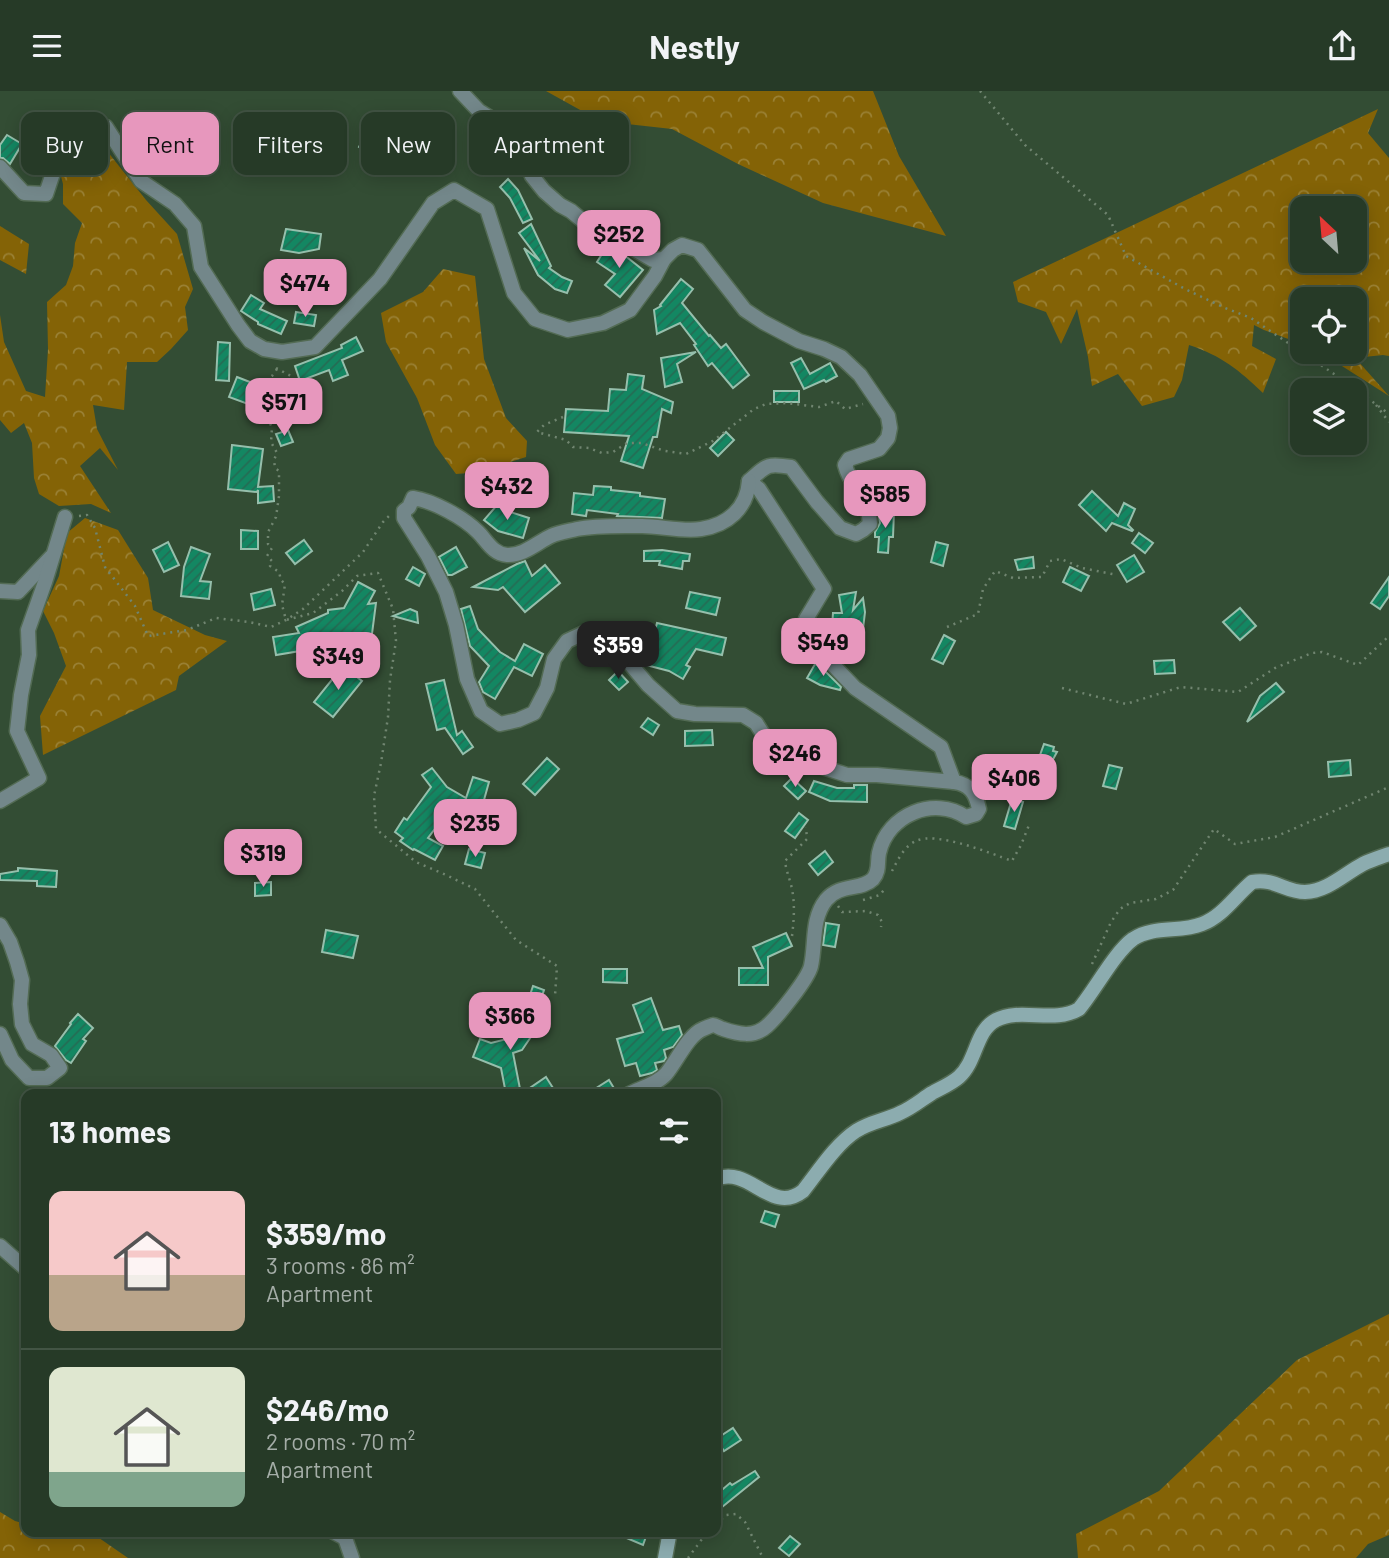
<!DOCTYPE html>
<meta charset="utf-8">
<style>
:root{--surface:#263a27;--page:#324533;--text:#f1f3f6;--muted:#a4ada7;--line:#425444;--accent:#e797bd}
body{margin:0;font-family:Barlow,sans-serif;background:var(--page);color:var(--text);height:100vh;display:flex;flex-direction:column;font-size:26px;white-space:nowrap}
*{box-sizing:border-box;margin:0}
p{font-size:23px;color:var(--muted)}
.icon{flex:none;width:38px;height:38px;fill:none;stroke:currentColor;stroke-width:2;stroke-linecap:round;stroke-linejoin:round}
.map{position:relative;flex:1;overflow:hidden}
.side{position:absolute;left:21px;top:998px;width:700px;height:448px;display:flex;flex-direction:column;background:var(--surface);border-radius:14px;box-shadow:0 4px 18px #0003,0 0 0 2px var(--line)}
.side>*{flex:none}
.hud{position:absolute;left:21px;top:21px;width:700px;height:63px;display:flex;gap:14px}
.needle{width:46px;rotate:334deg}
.tools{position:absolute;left:1290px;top:105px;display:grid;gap:14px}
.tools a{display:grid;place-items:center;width:77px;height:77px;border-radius:14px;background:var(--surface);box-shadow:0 4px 18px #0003,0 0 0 2px var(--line);font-size:35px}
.price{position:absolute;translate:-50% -60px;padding:0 16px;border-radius:14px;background:var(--accent);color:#111;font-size:23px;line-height:46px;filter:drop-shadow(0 2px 4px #0008)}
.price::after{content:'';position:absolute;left:50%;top:42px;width:21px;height:16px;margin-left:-10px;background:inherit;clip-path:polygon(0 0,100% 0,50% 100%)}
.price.on{background:#222;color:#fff}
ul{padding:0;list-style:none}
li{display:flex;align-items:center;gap:21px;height:175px;padding:0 28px}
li+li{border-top:2px solid var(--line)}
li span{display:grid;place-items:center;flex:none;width:196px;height:140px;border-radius:14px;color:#555}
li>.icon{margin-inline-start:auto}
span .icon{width:84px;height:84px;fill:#fffc;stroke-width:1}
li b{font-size:30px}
h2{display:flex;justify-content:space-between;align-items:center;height:84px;padding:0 28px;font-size:30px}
.tag{padding:0 24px;border-radius:14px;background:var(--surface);box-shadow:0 4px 18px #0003,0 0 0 2px var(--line);font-size:24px;line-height:63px}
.tag.on{background:var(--accent);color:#111}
header{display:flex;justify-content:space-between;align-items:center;height:91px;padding:0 28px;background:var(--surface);font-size:32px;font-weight:700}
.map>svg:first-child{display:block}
.forest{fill:url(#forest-crowns);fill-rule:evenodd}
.building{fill:url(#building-hatch);stroke:#96bfac;stroke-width:2}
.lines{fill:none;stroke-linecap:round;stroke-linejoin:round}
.minor-casing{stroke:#536b54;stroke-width:17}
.secondary-casing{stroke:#536b54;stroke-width:17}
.path{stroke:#708570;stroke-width:2.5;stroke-dasharray:2 5;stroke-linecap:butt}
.minor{stroke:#73878a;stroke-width:14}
.secondary{stroke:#8cacaf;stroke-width:14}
</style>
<header><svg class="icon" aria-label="menu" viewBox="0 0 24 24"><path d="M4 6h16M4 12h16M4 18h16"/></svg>Nestly<svg class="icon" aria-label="share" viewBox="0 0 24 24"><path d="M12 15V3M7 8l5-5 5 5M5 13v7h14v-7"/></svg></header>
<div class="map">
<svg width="1389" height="1467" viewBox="0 0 1389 1467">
<defs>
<pattern id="forest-crowns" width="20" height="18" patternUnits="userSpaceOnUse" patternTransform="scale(1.75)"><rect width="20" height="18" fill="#846306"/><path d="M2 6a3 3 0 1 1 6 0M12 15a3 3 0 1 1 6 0" fill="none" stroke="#9a8135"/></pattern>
<pattern id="building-hatch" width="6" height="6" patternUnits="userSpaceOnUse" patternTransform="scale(1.75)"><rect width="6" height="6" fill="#138762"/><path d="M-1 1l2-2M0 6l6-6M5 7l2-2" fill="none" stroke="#256c54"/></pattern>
</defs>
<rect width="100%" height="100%" fill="#334d34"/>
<g class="forest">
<path d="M546,0H873L899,65L946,145L823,112L738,73L672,38L600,30Z"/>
<path d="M1378,18L1368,42L1389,67V265L1383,264L1364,266L1354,261V208H1302V253L1264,239L1254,234L1252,255L1276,268L1263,302C1239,279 1222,265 1189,254L1182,289L1174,306L1142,315L1118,283L1092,295L1088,266L1077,218L1061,253L1046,221L1018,211L1013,191ZM1302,117H1354V170H1302Z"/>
<path d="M88,36L146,109L177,143L193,198L185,216L188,239L171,258L157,271H127L124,319L93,314L97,338L118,379L100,357L80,375L111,422L91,413L59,415L39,403L34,387L32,352L24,332L11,342L0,329V224L4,251L26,300L45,306L48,258L47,211L66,194L73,175L75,152L82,132L63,113V93L57,70Z"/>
<path d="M0,135L29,153L26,183L0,169Z"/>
<path d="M443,178L475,185L484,268L506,327L527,350L526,366L480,381L456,383L435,354L417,307L386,251L381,222L423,201Z"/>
<path d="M1320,261H1350L1389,305Z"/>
<path d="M85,427L118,439L148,487L153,519L205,544L227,550L179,585L176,599L43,664L40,625L66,575L54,542L43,520L59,485L67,442Z"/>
<path d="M1389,1223V1444L1368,1453L1356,1467H1078L1076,1443L1159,1400L1297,1269Z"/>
<path d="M0,1421L15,1430L26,1433V1440H89L128,1467H0Z"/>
</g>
<g class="building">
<path d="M369,38L379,43L368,62L359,56Z"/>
<path d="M7,44L22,53L10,73L3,67H0V54Z"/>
<path d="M508,88L518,99L532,128L523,132L510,107L500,96Z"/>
<path d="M531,133L551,175L549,177L562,186L572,190L567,202L555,198L538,184L524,157L540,170L519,142Z"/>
<path d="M286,138L321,143L319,158L299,162L281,159Z"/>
<path d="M607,155L628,167L643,179L620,206L605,194L615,183L597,171Z"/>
<path d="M681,188L693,198L682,212L709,245L710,244L721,257L726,253L749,284L733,297L712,272L708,275L694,254L696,253L680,232L657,243L654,219L661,215L660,214Z"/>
<path d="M251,204L264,212L260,218L287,230L281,243L258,233V231L241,220Z"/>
<path d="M296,221L316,224L314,235L294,232Z"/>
<path d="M356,246L363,260L342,269L348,284L333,290L329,279L300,290L295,275L342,257L341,254Z"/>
<path d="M218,251L230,252L229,290L216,289Z"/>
<path d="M696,261L677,273L682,291L665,296L661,267Z"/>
<path d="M801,267L810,283L830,272L837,285L826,291L824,289L804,298L791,272Z"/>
<path d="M628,283L644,285L642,298L673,311L671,322L662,318L657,346H653L643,377L621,370L629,345L564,341L566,318L608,320L610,298L626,299Z"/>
<path d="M237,286L255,293L248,313L229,306Z"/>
<path d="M270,295H307L306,312H288L270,309Z"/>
<rect x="774" y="300" width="25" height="11"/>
<path d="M288,339L293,351L281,355L276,343Z"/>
<path d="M726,341L734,349L718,365L710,357Z"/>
<path d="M232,354L263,358L258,396L273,395L274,410L258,412V399L257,401L228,398Z"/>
<path d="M594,395L611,396V399L640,402V405L665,408L662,427L617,425L618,423L587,419L586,425L572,423L574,402L593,404Z"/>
<path d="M1092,400L1118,425L1124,412L1135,418L1128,434L1133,439L1132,440L1112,432L1106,440L1079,414Z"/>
<path d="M498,413L507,420L529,427L523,447L498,440L484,429Z"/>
<path d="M878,419L894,420L893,446H889L888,462L878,461L879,446H875V441L880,432Z"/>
<path d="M241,439L258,440V458H241Z"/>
<path d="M1139,442L1153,452L1145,462L1132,452Z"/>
<path d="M304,449L312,460L295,473L286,462Z"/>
<path d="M168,451L179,474L164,481L153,459Z"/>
<path d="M936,451L948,454L943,475L931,471Z"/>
<path d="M191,456L210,463L200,490L211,491L209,508L181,505L184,476Z"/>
<path d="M456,456L467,476L452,484H448L439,466Z"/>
<path d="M662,459L690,463L689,470H683L682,478L659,474L660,470H644V460Z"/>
<path d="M1134,464L1144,481L1127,491L1117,474Z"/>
<path d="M1033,466L1034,477L1018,479L1015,469Z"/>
<path d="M525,470L532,485L545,474L560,492L525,521L503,496L498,499L473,496L517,473Z"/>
<path d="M413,476L425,483L419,495L406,488Z"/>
<path d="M1070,476L1089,485L1081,500L1063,491Z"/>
<path d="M1389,486V505L1380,518L1371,512Z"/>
<path d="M358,491L375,500L368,513L376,512L369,566L353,564L357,558L329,549L306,559L276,564L273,546L299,542L296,536L328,522V519L344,517Z"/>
<path d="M271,498L275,514L254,519L251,503Z"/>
<path d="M690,501L720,507L716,524L686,517Z"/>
<path d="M856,501L853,519L863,507L865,521L863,538L850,537L849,551H845L843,537L832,536L833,522H842L839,504Z"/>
<path d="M470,515L478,538L500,561L515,570L524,553L543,563L532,585L514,576L495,608L483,601L479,591L489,575L470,555L461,518Z"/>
<path d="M1240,517L1256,535L1240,549L1223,531Z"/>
<path d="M410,518L417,521L418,532L393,525Z"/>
<path d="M657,532L726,547L722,564L696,558L686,574L690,576L683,588L669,580L646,574Z"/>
<path d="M944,544L955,550L943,573L932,568Z"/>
<path d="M1174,569L1175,582L1155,583L1154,570Z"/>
<path d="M815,573L822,577L841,596L840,599L820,594L807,587Z"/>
<path d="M343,575L362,590L333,626L314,611Z"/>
<path d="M618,580L628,591L619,599L609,589Z"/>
<path d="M444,589L457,644L462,640L473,656L463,663L445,637L437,639L426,593Z"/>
<path d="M1276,592L1284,601L1247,631L1260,605Z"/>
<path d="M648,627L659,634L653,644L641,636Z"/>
<path d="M712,639L713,654L685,655V640Z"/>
<path d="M1044,653L1054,656L1053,660L1057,661L1041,691L1029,684L1040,664Z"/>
<path d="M547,667L559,678L535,704L523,693Z"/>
<path d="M1350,669L1351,684L1329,686L1328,671Z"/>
<path d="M1109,674L1122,677L1116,698L1103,695Z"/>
<path d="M432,677L447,696L466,707L473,686L489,691L484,709L497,713L495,725L479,721L469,737L447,722L428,747L443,755L435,769L414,758L413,759L400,750L403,747L395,741L404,727L407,729L431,696L422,684Z"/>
<path d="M792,687L806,700L798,708L784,695Z"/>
<path d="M814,690L837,697H854V694H867V711L830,710L809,701Z"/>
<path d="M1012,708L1023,711L1015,738L1004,735Z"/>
<path d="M799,722L808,729L795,747L785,740Z"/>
<path d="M469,758L485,762L481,777L465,773Z"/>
<path d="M825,760L833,771L818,784L809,773Z"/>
<path d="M18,777L57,780L56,796L37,795V790L0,789V783L18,780Z"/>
<path d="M271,791V804L255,805V792Z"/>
<path d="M826,832L839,834L835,856L823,854Z"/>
<path d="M326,839L358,845L353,867L322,861Z"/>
<path d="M786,842L792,855L768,866V894H739V877H763L753,856Z"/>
<path d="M603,878H627V892L603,891Z"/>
<path d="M533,895L544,899L537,920L526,916Z"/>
<path d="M651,907L663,939L679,935L682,944L673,956L664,959L666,967L664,970L655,972L657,979L652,982L640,985L636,972L625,975L617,948L643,941L633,914Z"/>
<path d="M535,921L549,926L543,940L537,937L522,959L513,962L521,1003H506L501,977L473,966L480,948L491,952L519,945Z"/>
<path d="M78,923L93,937L83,948L86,950L71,972L66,969L55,955L71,933L70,932Z"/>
<path d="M546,986L553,997L545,1003H521Z"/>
<path d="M609,989L615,999L609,1003H587Z"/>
<path d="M765,1120L779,1124L775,1136L761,1131Z"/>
<path d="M733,1337L741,1349L724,1360L716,1348Z"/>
<path d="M755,1380L759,1386L716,1421V1404L730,1392L732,1394Z"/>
<path d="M610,1440H648L643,1454Z"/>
<path d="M790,1445L800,1453L789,1465L779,1457Z"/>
</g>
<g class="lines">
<defs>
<g id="minor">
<path d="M460,0L479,20L495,30L506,34L522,58L532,85L544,100L560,114L571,120L595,140L615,147L653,169L664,168"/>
<path d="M0,76L24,102L46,103L57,70L77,37L106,36L141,90L175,113L194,135L201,176L238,234L250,250L264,258L282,261L315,256L380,188L433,112L454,99L487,118L514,202L535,228L568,239L603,232L630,219L655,185L664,168L673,159L682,154L698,159L745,219L763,231L799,250L824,258L841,266L860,284L888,325L890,337L888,347L879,358L849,368L845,374C851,398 869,406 870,433L863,439L856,443L840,437L817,411L791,376C767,372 767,374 749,390L759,398L824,498L806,528L813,553L855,597L941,656L954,691C970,693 976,703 979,718L976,723L966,726C934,705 888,723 879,762C877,771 880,780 873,788C861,800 840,792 826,809C811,828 816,853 811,875C808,888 778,925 767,935C754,947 738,943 723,938C719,937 716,934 713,934C712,934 703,938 703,938C688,944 677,970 666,983C657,993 641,997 629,1003"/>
<path d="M749,390C747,417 728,434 701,438C683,441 660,435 642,435C622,435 596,434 577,438C569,440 559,441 551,445C538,451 523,465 507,464C493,463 487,450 478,441C463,426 433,410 413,407L409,416L404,420V427L428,465L446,501L456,534L467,588L481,620L500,633L518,629L534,622L547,597L554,568L567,550L584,542L598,547L621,562L648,594L677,620L695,623L743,624L756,632L768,651L785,664L847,684H877L954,691"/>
<path d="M0,500L18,501L51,466"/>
<path d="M0,710L39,687L17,640L21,604L29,564L28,539L45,491L65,426"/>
<path d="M0,834L10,851L17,871L22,889L20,913L22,933L32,953L51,964L60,977L47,987H29L12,969L0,943"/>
<path d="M0,1155L26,1178"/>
<path d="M332,1440L345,1447L352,1467"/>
</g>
<g id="secondary">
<path d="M716,1088C750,1074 771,1125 803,1100C818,1081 836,1053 856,1040C869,1031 886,1029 900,1022C912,1017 921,1009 932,1002C941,997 951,993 959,986C977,970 975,940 996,929C1021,916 1054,933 1079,918C1095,899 1115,861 1133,848C1154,834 1180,842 1202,833C1223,825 1235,805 1252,791C1275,787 1285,801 1305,801C1328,800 1344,783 1363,773C1371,769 1381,766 1389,763"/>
<path d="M665,1467L670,1440"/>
</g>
</defs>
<use href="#minor" class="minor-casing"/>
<use href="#secondary" class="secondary-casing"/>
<g class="path">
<path d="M980,0L1025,54L1108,124L1126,165L1185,198L1225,217L1251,227L1346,291L1389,323"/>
<path d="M276,277L291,285"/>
<path d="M277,278L272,285L256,297L254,304L256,311L263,316L272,337L271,351L277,362L274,369L275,377L279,380V405L276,426L268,441V453L272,457L267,465L272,470L270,475L279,481L281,489L285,493L282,514L286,529L313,522L342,500L357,485L378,482L393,518L396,550L390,589L388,626L381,672L374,705L376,738L416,771L446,784L475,798L516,849L557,875L555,905"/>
<path d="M1376,314L1389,331"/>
<path d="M563,326L544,334L537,341L566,349L573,356L589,357L602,362L613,361L627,352H641L665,360L686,363L713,350L754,318L766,313L786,312L819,316L836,310L845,318L863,313"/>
<path d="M79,425L87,424L95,437L105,476L135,515L148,545L187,539L216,527L249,531L271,536L286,529L303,518L363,461L383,431L390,424"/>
<path d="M947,536L978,523L983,498L995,480L1013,487L1042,486L1050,470L1061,468L1082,477L1117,484"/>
<path d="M1062,597L1126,613L1181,596L1238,601L1275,577L1312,562L1322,561L1358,574L1389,545"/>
<path d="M892,780C898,769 904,755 916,750C936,740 990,762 1012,770L1021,754L1029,734"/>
<path d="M863,809L880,804L886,796"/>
<path d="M838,815L842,821L866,820L878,824L882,831L881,836"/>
<path d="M792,845C794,829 795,813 792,798C790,788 786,780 785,770L807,748L806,736"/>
<path d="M1092,873L1111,831L1120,818L1130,812L1156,808L1173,799L1214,738L1235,753L1275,746L1389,696"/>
<path d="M716,1433L726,1424L736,1423L745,1431L763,1467"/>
<path d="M688,1467L708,1440"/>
</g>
<use href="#minor" class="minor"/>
<use href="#secondary" class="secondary"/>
</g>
</svg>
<div class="tools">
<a><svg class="needle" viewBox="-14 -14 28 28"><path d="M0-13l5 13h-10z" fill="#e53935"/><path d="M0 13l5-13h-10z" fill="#a4ada7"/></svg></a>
<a><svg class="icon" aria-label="locate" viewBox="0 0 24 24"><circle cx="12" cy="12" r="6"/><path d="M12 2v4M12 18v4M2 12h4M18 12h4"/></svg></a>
<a><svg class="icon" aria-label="layers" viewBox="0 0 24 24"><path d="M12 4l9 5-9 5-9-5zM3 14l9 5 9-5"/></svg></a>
</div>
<b class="price" style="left:619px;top:179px">$252</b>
<b class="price" style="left:305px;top:228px">$474</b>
<b class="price" style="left:284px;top:347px">$571</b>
<b class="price" style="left:507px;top:431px">$432</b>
<b class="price" style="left:885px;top:439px">$585</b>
<b class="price" style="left:823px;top:587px">$549</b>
<b class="price on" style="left:618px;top:590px">$359</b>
<b class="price" style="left:338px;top:601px">$349</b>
<b class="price" style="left:795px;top:698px">$246</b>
<b class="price" style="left:1014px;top:723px">$406</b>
<b class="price" style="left:475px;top:768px">$235</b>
<b class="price" style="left:263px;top:798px">$319</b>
<b class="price" style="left:510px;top:961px">$366</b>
<div class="hud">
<a class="tag">Buy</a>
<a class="tag on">Rent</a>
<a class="tag">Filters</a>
<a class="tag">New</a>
<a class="tag">Apartment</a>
</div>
<section class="side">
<h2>13 homes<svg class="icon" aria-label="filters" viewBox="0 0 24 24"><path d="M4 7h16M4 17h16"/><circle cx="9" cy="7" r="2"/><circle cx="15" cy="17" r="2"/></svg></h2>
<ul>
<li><span style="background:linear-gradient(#f6c9c9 60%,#b9a48a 0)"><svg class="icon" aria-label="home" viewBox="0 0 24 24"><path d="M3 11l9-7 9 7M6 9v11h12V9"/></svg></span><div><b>$359/mo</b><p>3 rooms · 86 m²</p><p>Apartment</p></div></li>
<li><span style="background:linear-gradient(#dfe7d0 75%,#7fa58c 0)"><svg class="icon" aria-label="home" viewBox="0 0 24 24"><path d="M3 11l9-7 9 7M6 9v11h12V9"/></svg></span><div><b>$246/mo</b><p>2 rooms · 70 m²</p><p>Apartment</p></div></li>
</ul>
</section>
</div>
